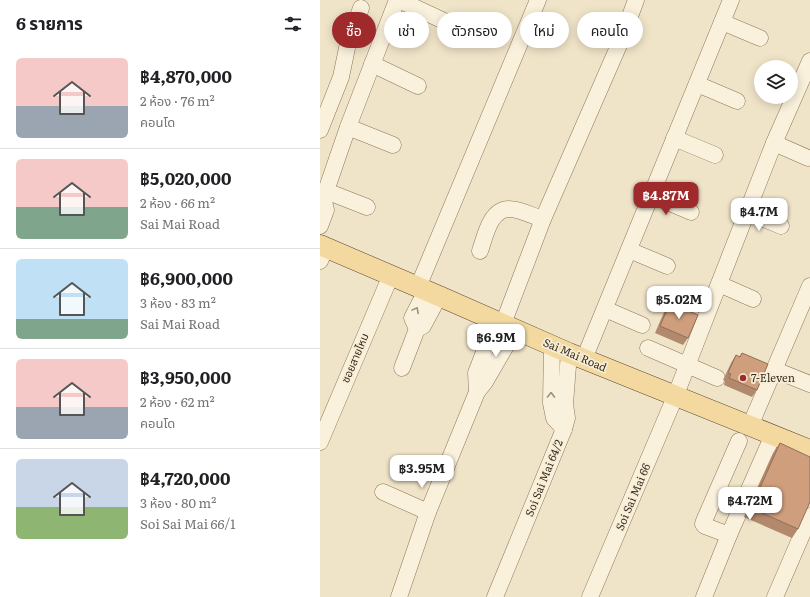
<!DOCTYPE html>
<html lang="th">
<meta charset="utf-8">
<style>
:root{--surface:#fff;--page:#f2f2f2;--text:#202124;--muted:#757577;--line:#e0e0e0;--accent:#9e2a2b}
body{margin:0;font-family:Literata,"Noto Sans Thai",serif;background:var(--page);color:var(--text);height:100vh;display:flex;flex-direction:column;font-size:15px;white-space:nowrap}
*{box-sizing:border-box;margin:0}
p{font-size:13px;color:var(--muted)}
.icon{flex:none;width:22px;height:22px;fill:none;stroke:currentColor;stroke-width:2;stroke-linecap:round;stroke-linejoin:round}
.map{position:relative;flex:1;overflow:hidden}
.drawer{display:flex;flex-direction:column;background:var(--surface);width:320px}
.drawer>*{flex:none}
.banner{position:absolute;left:12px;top:12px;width:380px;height:36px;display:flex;gap:8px}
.tools{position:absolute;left:434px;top:60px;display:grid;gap:8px}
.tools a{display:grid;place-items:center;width:44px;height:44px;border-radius:50%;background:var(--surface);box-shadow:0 2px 10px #0003;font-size:20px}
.price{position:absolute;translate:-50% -34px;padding:0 9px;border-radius:8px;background:#fff;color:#222;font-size:13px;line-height:26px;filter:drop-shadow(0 1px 2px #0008)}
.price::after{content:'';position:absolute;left:50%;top:24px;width:12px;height:9px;margin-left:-6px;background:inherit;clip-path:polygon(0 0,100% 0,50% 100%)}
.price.current{background:var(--accent);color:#fff}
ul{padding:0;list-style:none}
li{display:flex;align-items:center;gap:12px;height:100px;padding:0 16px}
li+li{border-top:1px solid var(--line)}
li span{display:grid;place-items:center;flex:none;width:112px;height:80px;border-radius:6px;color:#555}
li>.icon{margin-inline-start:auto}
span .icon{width:48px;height:48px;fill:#fffc;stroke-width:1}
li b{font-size:17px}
h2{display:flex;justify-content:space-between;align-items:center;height:48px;padding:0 16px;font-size:17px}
.pill{padding:0 14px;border-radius:18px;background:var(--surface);box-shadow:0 2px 10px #0003;font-size:14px;line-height:36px}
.pill.current{background:var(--accent);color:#fff}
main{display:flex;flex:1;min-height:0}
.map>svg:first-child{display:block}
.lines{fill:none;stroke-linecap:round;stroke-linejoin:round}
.minor-casing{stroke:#8d765c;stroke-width:17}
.major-casing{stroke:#5b4430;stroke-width:21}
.minor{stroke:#faf1dc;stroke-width:16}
.major{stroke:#f3d9a0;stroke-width:20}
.wall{fill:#b2896c}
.building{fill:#cf9f7d;stroke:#916f58}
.oneway{stroke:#9c907e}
.poi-dot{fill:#9e2a2b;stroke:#f7eed8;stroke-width:1.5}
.labels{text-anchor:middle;stroke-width:3.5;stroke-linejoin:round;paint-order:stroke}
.street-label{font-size:11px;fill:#3d2e20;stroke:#f7eed8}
.poi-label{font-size:11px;fill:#3d2e20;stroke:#f7eed8;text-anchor:start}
</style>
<main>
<section class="drawer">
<h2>6 รายการ<svg class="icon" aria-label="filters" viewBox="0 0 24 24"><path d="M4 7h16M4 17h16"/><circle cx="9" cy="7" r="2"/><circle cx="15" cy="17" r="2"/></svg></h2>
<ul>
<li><span style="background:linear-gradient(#f6c9c9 60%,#9aa5b1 0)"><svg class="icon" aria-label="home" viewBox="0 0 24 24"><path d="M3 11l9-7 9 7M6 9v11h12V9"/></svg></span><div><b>฿4,870,000</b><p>2 ห้อง · 76 m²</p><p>คอนโด</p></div></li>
<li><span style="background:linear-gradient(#f6c9c9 60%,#7fa58c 0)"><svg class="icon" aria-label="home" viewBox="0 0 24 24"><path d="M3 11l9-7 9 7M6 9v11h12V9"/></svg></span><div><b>฿5,020,000</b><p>2 ห้อง · 66 m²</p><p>Sai Mai Road</p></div></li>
<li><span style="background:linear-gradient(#bfe0f5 75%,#7fa58c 0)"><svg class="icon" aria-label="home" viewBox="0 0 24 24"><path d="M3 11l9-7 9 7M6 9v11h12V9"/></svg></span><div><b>฿6,900,000</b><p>3 ห้อง · 83 m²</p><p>Sai Mai Road</p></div></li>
<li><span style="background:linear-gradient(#f6c9c9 60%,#9aa5b1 0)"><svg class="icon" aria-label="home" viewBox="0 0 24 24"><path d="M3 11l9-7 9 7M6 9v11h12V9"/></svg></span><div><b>฿3,950,000</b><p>2 ห้อง · 62 m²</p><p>คอนโด</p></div></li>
<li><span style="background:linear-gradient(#c9d6e8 60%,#8fb573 0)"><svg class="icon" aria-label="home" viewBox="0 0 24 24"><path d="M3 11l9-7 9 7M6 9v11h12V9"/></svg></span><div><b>฿4,720,000</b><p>3 ห้อง · 80 m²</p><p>Soi Sai Mai 66/1</p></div></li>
</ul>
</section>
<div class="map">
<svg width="490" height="597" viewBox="0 0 490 597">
<rect width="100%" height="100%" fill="#f0e4c8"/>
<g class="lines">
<defs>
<g id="minor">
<path d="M79,0L124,21"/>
<path d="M402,22L440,38"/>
<path d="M52,64L98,86"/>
<path d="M377,84L417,101"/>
<path d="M28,127L73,145"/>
<path d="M0,130L21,77L27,48L41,8"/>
<path d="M354,138L395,155"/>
<path d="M454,143L488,158"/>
<path d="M6,191L47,207"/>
<path d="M331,195L371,212"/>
<path d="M0,199L3,197L6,191L28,127L77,0"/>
<path d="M427,212L461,226"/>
<path d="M0,226L6,210L3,197"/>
<path d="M309,250L347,266"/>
<path d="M160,251C165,237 170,209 189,209C200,209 212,216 223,219"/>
<path d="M0,261L6,248"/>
<path d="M399,284L433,299"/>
<path d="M98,287L218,0"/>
<path d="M285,309L322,325"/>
<path d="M183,324L223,219L302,38L316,0"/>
<path d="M97,329L92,318L106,291"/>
<path d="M232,345L231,403L234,418L244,429"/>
<path d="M328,348L397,378"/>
<path d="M264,359L411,0"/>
<path d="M82,368L97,329L103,326L119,296"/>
<path d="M455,370L490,384"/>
<path d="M157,392L156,373L176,321"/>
<path d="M430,426L490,286"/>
<path d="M0,442L71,275"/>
<path d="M63,492L108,512"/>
<path d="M409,535L385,526L383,524L384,521L419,441"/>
<path d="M79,597L108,512L157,392L165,382L195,330"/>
<path d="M175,597L244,429L247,418L245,404L249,353"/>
<path d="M270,597L355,397L377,340L454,143L490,61"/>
<path d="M384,597L409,535L453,435"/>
<path d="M455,597L490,516"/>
</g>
<path id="major" d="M0,245L119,296L249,353L490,450"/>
</defs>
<use href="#minor" class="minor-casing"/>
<use href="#major" class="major-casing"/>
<use href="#minor" class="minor"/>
<use href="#major" class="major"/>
</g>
<g class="wall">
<path d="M350,303L368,338L363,345L335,333L345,310Z"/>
<path d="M422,353L437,390L432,397L404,385L405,381L403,380L411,363L416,355L419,357Z"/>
<path d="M460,443L478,529L472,538L424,517L453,453Z"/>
</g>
<g class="building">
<path d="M350,303L378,315L368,338L340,326Z"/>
<path d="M422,353L448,364L437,390L409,378L411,374L408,373L416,355L420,357Z"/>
<path d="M460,443L490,457V502L478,529L431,508Z"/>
</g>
<defs><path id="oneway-chevron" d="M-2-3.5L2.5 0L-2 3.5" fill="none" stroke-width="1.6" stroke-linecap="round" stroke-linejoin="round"/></defs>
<g class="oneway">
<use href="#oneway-chevron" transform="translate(96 310) rotate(-62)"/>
<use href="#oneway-chevron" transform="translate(231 395) rotate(-89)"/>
</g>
<circle class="poi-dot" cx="423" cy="378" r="4"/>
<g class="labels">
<g class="street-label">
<text transform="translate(255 355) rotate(23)" y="4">Sai Mai Road</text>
<text transform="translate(35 358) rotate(-67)" y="4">ซอยสายไหม</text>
<text transform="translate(224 478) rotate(-68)" y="4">Soi Sai Mai 64/2</text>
<text transform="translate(313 497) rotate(-67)" y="4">Soi Sai Mai 66</text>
</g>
<g class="poi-label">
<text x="431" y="382">7-Eleven</text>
</g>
</g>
</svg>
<div class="tools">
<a><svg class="icon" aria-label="layers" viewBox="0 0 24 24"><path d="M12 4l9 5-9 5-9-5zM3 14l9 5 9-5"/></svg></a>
</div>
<b class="price current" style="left:346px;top:216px">฿4.87M</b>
<b class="price" style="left:439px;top:232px">฿4.7M</b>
<b class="price" style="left:359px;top:320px">฿5.02M</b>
<b class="price" style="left:176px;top:358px">฿6.9M</b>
<b class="price" style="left:102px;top:489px">฿3.95M</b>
<b class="price" style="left:430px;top:521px">฿4.72M</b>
<div class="banner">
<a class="pill current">ซื้อ</a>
<a class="pill">เช่า</a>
<a class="pill">ตัวกรอง</a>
<a class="pill">ใหม่</a>
<a class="pill">คอนโด</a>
</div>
</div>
</main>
